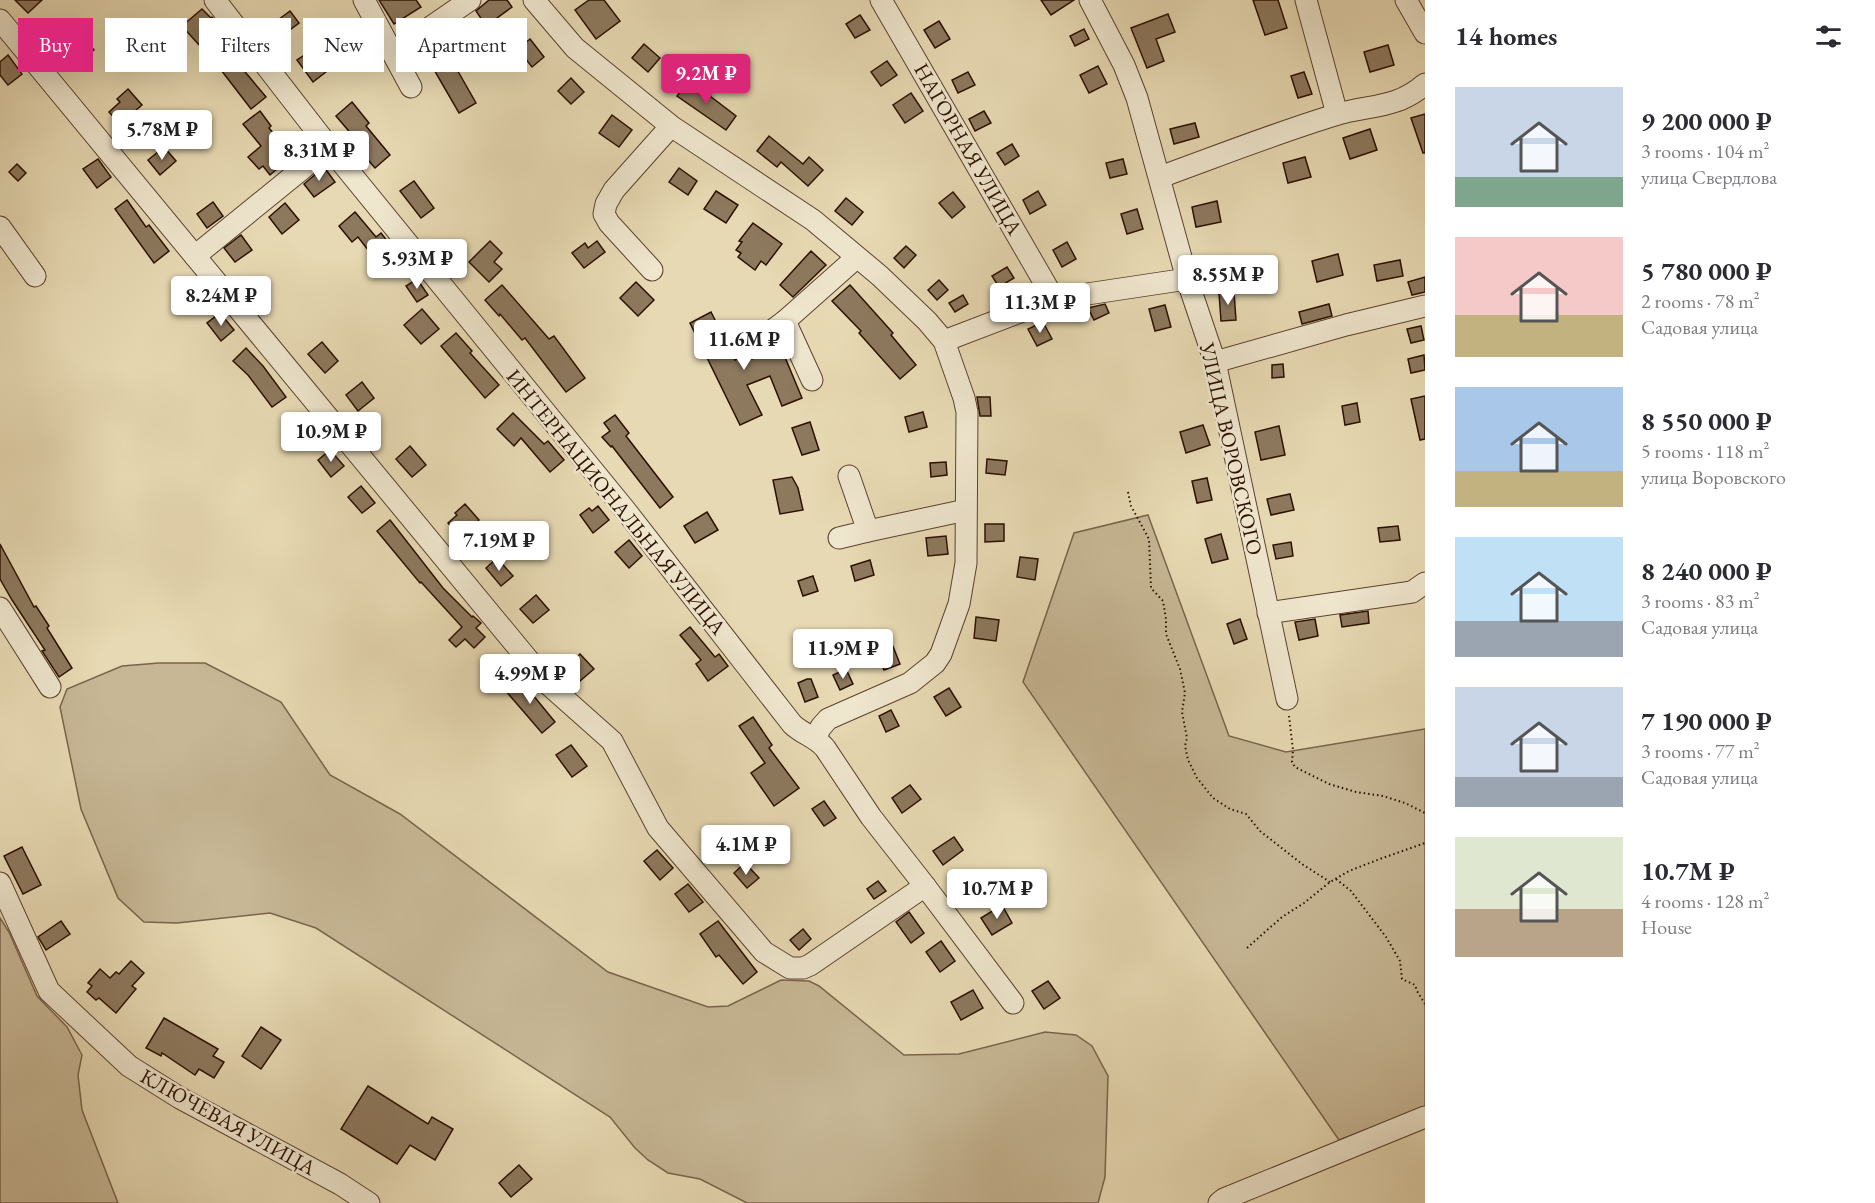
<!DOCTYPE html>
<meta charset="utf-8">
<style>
:root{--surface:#fff;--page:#f7f7f7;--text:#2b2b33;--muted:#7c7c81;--accent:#db2777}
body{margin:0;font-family:"EB Garamond",serif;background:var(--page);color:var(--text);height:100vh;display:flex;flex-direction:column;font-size:22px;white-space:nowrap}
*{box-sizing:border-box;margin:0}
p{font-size:20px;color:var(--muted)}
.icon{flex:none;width:33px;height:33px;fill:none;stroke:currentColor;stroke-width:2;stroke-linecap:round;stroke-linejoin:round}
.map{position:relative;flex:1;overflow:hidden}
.sheet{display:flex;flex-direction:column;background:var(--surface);width:450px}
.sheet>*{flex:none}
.hud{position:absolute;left:18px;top:18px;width:570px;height:54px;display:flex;gap:12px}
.price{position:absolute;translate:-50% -51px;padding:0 14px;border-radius:6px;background:#fff;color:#222;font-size:20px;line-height:39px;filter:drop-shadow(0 2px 3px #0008)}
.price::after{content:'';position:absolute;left:50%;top:36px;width:18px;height:14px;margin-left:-9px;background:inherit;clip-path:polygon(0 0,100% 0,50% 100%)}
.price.on{background:var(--accent);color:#fff}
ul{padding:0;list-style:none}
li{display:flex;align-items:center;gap:18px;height:150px;padding:0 30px}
li span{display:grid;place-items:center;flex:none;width:168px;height:120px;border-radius:0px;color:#555}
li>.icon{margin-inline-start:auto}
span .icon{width:72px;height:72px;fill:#fffc;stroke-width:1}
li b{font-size:26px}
h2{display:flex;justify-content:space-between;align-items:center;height:72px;padding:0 30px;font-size:26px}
.pill{padding:0 21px;border-radius:0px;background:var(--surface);box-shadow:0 6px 24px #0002;font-size:21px;line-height:54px}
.pill.on{background:var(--accent);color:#fff}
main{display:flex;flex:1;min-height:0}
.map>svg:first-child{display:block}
.green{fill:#c7b795;stroke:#7a644b;stroke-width:1.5}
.building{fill:#8d795e;stroke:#2c1001;stroke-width:1.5}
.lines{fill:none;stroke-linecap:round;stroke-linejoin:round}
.minor-casing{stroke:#5b422e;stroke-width:23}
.path{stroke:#2c1001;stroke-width:2;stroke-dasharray:1.5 3;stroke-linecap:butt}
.minor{stroke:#efe6ce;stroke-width:21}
.labels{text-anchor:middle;stroke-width:5;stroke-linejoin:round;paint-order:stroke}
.street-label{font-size:21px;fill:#2c1001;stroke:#efe6ce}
</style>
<main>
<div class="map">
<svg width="1425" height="1203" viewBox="0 0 1425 1203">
<rect width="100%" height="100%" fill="#e7d9b3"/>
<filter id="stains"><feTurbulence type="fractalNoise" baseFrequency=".00333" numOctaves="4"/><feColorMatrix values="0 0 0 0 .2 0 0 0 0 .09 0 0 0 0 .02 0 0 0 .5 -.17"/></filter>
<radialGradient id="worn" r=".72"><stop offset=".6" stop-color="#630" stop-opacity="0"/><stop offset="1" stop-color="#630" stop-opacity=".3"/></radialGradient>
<g class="green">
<path d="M1148,515L1229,736L1286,752L1425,729V1107L1339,1140L1023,682L1074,533Z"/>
<path d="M159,663H205L281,702L330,775L400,814L608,972L708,1007L728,1006L781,980L809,981L819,986L904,1055L959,1054L1045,1032L1076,1035L1092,1046L1108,1076L1105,1177L1098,1203H747L700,1179L668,1173L648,1160L635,1148L610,1117L316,928L270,913L177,923L144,922L118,898L81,809L60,707L67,689L122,666Z"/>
<path d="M0,918L9,932L37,996L67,1027L82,1055L78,1075L82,1110L118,1203H0Z"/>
</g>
<g class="building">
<path d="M15,0H42L28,13Z"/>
<path d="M379,0H416L421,7L394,24Z"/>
<path d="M489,0H507L512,7L486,26L476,11Z"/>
<path d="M589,0H604L620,21L596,39L575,10Z"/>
<path d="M1041,0H1074L1051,15Z"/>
<path d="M1253,0H1278L1287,28L1265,35Z"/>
<path d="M202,9L211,18L212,17L220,27L200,46L182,26Z"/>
<path d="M290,11L299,23L279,38L270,26Z"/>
<path d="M1168,14L1175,32L1156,39L1164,61L1147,68L1131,28Z"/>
<path d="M860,15L870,30L855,38L846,24Z"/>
<path d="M939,21L950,39L935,48L924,30Z"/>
<path d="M1084,29L1089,39L1075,46L1070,36Z"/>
<path d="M444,33L458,55L451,59L476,103L459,113L422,49Z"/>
<path d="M82,36L94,50L73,66L62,52Z"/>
<path d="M530,39L544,57L532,67L518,49Z"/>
<path d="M644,44L660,58L648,72L632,58Z"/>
<path d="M1388,45L1394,65L1370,72L1364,52Z"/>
<path d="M312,50L327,71L313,82L297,60Z"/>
<path d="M8,55L22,74L8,85L0,75V62Z"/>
<path d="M231,55L266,97L251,109L218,66Z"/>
<path d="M887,61L897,75L881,86L871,72Z"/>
<path d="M1098,66L1107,84L1089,93L1080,75Z"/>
<path d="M968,72L975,85L958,93L952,80Z"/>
<path d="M1304,72L1312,94L1298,98L1291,76Z"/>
<path d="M571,78L584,92L571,104L558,91Z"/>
<path d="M689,80L736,116L726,130L677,96Z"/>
<path d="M128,89L142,105L120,124L109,112L120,102L117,99Z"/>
<path d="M911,93L923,111L905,123L893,105Z"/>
<path d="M352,102L369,123L366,126L390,155L375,168L362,153L365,150L336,116Z"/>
<path d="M260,111L271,126L269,128L292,156L270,175L263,166L259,169L248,157L261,146L243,124Z"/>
<path d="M984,111L991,123L975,131L969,119Z"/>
<path d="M1425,114V153H1423L1411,118Z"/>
<path d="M612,115L632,130L619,147L599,133Z"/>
<path d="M1195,123L1199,137L1174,144L1170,129Z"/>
<path d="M1370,129L1377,150L1350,159L1343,138Z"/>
<path d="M769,136L803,164L809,157L823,170L808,186L781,162L777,167L757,151Z"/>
<path d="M1012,144L1019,156L1005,165L997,153Z"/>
<path d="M164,147L176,161L160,175L148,160Z"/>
<path d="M1305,157L1311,177L1288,183L1283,163Z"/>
<path d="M98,159L111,177L97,188L83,169Z"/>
<path d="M1123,159L1127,174L1110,178L1106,163Z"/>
<path d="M17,164L26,173L18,181L9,172Z"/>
<path d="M324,167L335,182L314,197L304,184Z"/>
<path d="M679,168L697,181L688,195L669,182Z"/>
<path d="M414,181L434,208L421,218L400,191Z"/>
<path d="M716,191L738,205L726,223L704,209Z"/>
<path d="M1038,191L1046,205L1030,214L1023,200Z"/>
<path d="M953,192L965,207L952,218L939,203Z"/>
<path d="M846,198L863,212L852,225L835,211Z"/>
<path d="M127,200L146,227L149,225L169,251L154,263L115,209Z"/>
<path d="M1217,201L1221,222L1196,227L1192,207Z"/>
<path d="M213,202L223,216L207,228L197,214Z"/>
<path d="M285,203L299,220L282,234L269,217Z"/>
<path d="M1137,209L1143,229L1127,234L1121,214Z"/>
<path d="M355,212L376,237L381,233L395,251L379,264L358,237L352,242L339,226Z"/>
<path d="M753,223L782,244L766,265L761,261L755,270L738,257L741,253L736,250L742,242L739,241Z"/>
<path d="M241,235L252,250L235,262L224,248Z"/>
<path d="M490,241L502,253L494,262L502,269L489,282L469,262Z"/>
<path d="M597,241L605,252L584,268L572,253L585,243L588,248Z"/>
<path d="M1067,242L1076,259L1062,267L1053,250Z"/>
<path d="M906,246L916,255L904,268L894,258Z"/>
<path d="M811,251L826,265L793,297L780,285Z"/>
<path d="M1338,254L1343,275L1317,282L1312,261Z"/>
<path d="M1400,260L1403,276L1377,281L1374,265Z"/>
<path d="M1007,267L1014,278L999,287L992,276Z"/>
<path d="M187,277L203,294L192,305L176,287Z"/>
<path d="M1425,277V292L1412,295L1408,282Z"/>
<path d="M417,279L428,295L417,302L406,286Z"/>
<path d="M939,280L948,290L937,300L928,290Z"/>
<path d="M636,282L654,300L638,316L620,298Z"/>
<path d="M502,285L549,339L554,336L585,378L566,392L525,338L522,340L500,314L499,316L485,300Z"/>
<path d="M850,285L893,333L891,335L916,365L900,379L859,333L861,331L832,301Z"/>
<path d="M1234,292L1236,320L1221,321L1219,293Z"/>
<path d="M963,295L968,304L955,312L949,303Z"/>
<path d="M1105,304L1109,313L1094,320L1088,308Z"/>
<path d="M1329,304L1332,316L1302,324L1299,312Z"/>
<path d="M1165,305L1171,327L1155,331L1149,309Z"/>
<path d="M422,309L439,329L421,344L404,325Z"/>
<path d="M711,312L735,360L744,356L752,359L758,357L779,343L802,398L782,406L770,376L747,385L762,415L740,425L690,323Z"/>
<path d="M220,313L234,330L221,341L207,323Z"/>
<path d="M1043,322L1052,339L1037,346L1028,329Z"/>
<path d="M1421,326L1424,340L1411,343L1407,329Z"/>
<path d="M456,333L472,351L470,353L499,385L485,398L441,346Z"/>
<path d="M322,342L338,361L325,373L308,354Z"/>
<path d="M246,348L263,366L286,397L272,407L248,375L233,361Z"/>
<path d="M1424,355L1425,370L1411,373L1408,359Z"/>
<path d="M1283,364L1284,377L1272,378V365Z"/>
<path d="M362,382L374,398L358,411L346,395Z"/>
<path d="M1425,396V439L1420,440L1411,399Z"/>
<path d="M977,397H990L991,416H980Z"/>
<path d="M1357,403L1360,422L1345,425L1342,406Z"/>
<path d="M923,412L927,427L909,432L905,417Z"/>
<path d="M513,413L544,444L548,441L564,460L550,472L521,438L514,446L497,429Z"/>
<path d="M301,414L313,430L301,440L288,424Z"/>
<path d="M615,415L629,433L626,436L673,497L660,508L612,446L611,447L602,437L610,431L604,423Z"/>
<path d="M810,422L819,450L802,455L792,428Z"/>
<path d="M1203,425L1210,445L1186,453L1180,432Z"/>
<path d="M1279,426L1285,455L1261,460L1255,432Z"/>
<path d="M410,446L426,465L412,477L396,459Z"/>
<path d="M330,450L344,466L331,477L318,460Z"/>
<path d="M987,459L1007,461L1005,475L986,473Z"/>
<path d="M946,462L947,475L931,477L930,463Z"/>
<path d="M792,477L798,488L803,510L780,514L773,480Z"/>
<path d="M1207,478L1212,500L1197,503L1192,481Z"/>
<path d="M361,486L375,503L362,513L348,497Z"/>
<path d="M1290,494L1294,510L1271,515L1267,499Z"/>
<path d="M465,504L479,520L460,537L448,523L457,515L455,513Z"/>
<path d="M598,506L609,520L593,533L580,515L589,508L592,511Z"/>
<path d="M707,512L718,530L695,543L684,526Z"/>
<path d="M390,520L443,588L472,617L473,616L481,623L476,628L485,637L474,648L465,639L456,647L449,640L462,627L421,582L420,583L377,531Z"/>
<path d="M985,524H1004V541L985,542Z"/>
<path d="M1398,526L1400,540L1380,542L1378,528Z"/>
<path d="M1221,534L1228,559L1212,563L1205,539Z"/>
<path d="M946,536L948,554L928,556L926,538Z"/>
<path d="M629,540L642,556L629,568L615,552Z"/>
<path d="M1291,542L1293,556L1276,559L1273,545Z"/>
<path d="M0,544L34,607L36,606L49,626L47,628L72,668L59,677L42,651L45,650L12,600L0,579Z"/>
<path d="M1020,557L1038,559L1035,580L1017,577Z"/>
<path d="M497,558L513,576L501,586L486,568Z"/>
<path d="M870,560L874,575L855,581L851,566Z"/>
<path d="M813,576L818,591L803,596L798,581Z"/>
<path d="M536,595L549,610L533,623L520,609Z"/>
<path d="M1368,611L1369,623L1342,627L1340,615Z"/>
<path d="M976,617L999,620L996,641L974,638Z"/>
<path d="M1240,619L1247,639L1234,644L1227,624Z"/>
<path d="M1315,619L1318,636L1299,640L1295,622Z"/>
<path d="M690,627L715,657L719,654L728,666L708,681L696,664L701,660L680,635Z"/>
<path d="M892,644L900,664L884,670L876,651Z"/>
<path d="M580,654L594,669L580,681L567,666Z"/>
<path d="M846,669L853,684L840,690L833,675Z"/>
<path d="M519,678L555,722L542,733L505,690Z"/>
<path d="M807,679H811L818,697L805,702L798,683Z"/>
<path d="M949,688L961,707L946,716L934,697Z"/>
<path d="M891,710L899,726L886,732L879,716Z"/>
<path d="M753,717L772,745L769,748L799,788L774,806L751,773L765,763L739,726Z"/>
<path d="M571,745L587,766L572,777L556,755Z"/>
<path d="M910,785L921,799L902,813L892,798Z"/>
<path d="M824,801L836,818L824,826L812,809Z"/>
<path d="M716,828L727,840L712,852L702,840Z"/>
<path d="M954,837L963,850L943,865L933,851Z"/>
<path d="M22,847L41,885L23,894L4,856Z"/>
<path d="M657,850L673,868L660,880L644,861Z"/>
<path d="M745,863L759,878L747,888L734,873Z"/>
<path d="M975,872L984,884L966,897L957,884Z"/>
<path d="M878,881L886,891L874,899L867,889Z"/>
<path d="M688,884L703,902L689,912L675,894Z"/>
<path d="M1002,905L1012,923L992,935L981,918Z"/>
<path d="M909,912L924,933L911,943L896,922Z"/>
<path d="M61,921L70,934L46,950L38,937Z"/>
<path d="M718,921L757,972L743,984L719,955L716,957L700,934Z"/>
<path d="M803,929L811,939L799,950L790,940Z"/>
<path d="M941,941L955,961L940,972L926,952Z"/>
<path d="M131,961L144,973L132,986L136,989L116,1013L99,998L96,1000L87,992L92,986L88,983L100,969L110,978L116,972L119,974Z"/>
<path d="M1048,981L1060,998L1044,1009L1032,991Z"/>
<path d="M973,990L983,1008L961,1020L951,1002Z"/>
<path d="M164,1018L218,1049L213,1056L224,1062L214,1078L199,1069L195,1075L162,1053L161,1056L146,1048Z"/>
<path d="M261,1027L281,1040L261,1069L242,1056Z"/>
<path d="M368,1086L428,1124L432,1117L453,1129L435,1160L410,1145L397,1164L341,1129Z"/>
<path d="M519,1165L532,1179L511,1197L499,1183Z"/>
</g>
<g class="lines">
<defs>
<g id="minor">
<path d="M215,0L329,147L626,511L792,724C802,734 816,737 825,748L871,817L925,886L1013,1003"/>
<path d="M364,0L411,87"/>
<path d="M534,0L575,48L671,126L813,220L880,276L927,321L944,341L964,398L967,412L966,563L959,604L941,654L935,663L910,683L828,719L821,727L815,738"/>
<path d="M881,0L1054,299"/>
<path d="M1090,0L1124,65L1137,98L1187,279L1215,362L1287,699"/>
<path d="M1306,0L1337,114"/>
<path d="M1406,0L1425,33"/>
<path d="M0,20L549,685L612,741L658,828L764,952L790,968H803L810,965L925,886"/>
<path d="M393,53L470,0"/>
<path d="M1160,177C1218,156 1276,133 1335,115C1370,104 1395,110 1425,84"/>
<path d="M0,227L35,276"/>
<path d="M195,256L329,147"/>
<path d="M652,270L609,223L604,214L606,204L614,190L671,126"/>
<path d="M785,321L812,380"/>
<path d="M944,341L1054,299L1187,279"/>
<path d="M751,346L785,321L856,258"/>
<path d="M1215,362L1346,325L1425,306"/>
<path d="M849,476L868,531L966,510"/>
<path d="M839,538L868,531"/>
<path d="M0,608L50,687"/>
<path d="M1268,613L1412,592L1425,583"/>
<path d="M0,883L49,991L129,1066L180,1098L340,1184L369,1203"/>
<path d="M1219,1203L1224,1199L1425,1117"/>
</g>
</defs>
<use href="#minor" class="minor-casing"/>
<g class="path">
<path d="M1128,492L1131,506L1149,539L1151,588L1163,601L1166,619V634L1180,669L1185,693L1182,712L1187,738L1185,746L1188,760L1197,778L1213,798L1230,809L1246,814L1260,831L1302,864L1330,882"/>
<path d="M1289,716L1293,750L1292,762L1295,767L1329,784L1356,792L1383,796L1405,803L1425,813"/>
<path d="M1336,879L1351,891L1386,937L1400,961L1402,979L1415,985L1417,991L1425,1004"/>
<path d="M1247,948L1282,917L1304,903L1330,882L1349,871L1380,859L1425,843"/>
</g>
<use href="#minor" class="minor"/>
</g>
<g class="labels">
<g class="street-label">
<text transform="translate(968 149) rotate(60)" y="7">НАГОРНАЯ УЛИЦА</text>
<text transform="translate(1231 449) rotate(77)" y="7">УЛИЦА ВОРОВСКОГО</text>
<text transform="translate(616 502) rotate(51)" y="7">ИНТЕРНАЦИОНАЛЬНАЯ УЛИЦА</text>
<text transform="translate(228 1122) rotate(29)" y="7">КЛЮЧЕВАЯ УЛИЦА</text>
</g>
</g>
<rect width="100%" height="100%" filter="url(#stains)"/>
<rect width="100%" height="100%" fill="url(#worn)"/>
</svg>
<b class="price on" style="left:706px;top:105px">9.2M ₽</b>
<b class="price" style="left:162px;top:161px">5.78M ₽</b>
<b class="price" style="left:319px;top:182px">8.31M ₽</b>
<b class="price" style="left:417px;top:290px">5.93M ₽</b>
<b class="price" style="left:1228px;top:306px">8.55M ₽</b>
<b class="price" style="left:221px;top:327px">8.24M ₽</b>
<b class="price" style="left:1040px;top:334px">11.3M ₽</b>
<b class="price" style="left:744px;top:371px">11.6M ₽</b>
<b class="price" style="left:331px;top:463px">10.9M ₽</b>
<b class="price" style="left:499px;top:572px">7.19M ₽</b>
<b class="price" style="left:843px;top:680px">11.9M ₽</b>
<b class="price" style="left:530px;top:705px">4.99M ₽</b>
<b class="price" style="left:746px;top:876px">4.1M ₽</b>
<b class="price" style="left:997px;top:920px">10.7M ₽</b>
<div class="hud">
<a class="pill on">Buy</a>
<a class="pill">Rent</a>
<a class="pill">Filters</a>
<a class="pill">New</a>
<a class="pill">Apartment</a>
</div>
</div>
<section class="sheet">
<h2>14 homes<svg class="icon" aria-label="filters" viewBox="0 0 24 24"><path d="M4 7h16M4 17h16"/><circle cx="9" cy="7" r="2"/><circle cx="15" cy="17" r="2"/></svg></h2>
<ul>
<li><span style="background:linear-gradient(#c9d6e8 75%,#7fa58c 0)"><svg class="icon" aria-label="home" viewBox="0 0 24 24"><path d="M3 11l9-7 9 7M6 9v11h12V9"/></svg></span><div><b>9 200 000 ₽</b><p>3 rooms · 104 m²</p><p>улица Свердлова</p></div></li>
<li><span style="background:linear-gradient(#f6c9c9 65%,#c2b280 0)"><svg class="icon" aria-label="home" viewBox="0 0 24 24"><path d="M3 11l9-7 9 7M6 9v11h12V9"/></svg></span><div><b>5 780 000 ₽</b><p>2 rooms · 78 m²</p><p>Садовая улица</p></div></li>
<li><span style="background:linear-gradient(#a9c7e8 70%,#c2b280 0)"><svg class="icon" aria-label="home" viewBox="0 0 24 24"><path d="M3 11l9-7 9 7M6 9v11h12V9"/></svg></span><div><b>8 550 000 ₽</b><p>5 rooms · 118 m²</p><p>улица Воровского</p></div></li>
<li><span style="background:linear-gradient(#bfe0f5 70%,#9aa5b1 0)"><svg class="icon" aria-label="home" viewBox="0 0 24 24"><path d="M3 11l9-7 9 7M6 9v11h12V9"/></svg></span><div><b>8 240 000 ₽</b><p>3 rooms · 83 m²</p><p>Садовая улица</p></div></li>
<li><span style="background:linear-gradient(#c9d6e8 75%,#9aa5b1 0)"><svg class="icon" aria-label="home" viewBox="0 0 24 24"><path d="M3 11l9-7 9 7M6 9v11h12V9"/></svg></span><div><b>7 190 000 ₽</b><p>3 rooms · 77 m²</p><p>Садовая улица</p></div></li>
<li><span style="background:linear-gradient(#dfe7d0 60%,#b9a48a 0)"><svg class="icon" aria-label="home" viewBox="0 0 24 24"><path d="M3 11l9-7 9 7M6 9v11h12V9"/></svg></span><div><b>10.7M ₽</b><p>4 rooms · 128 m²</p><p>House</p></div></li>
</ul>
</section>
</main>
